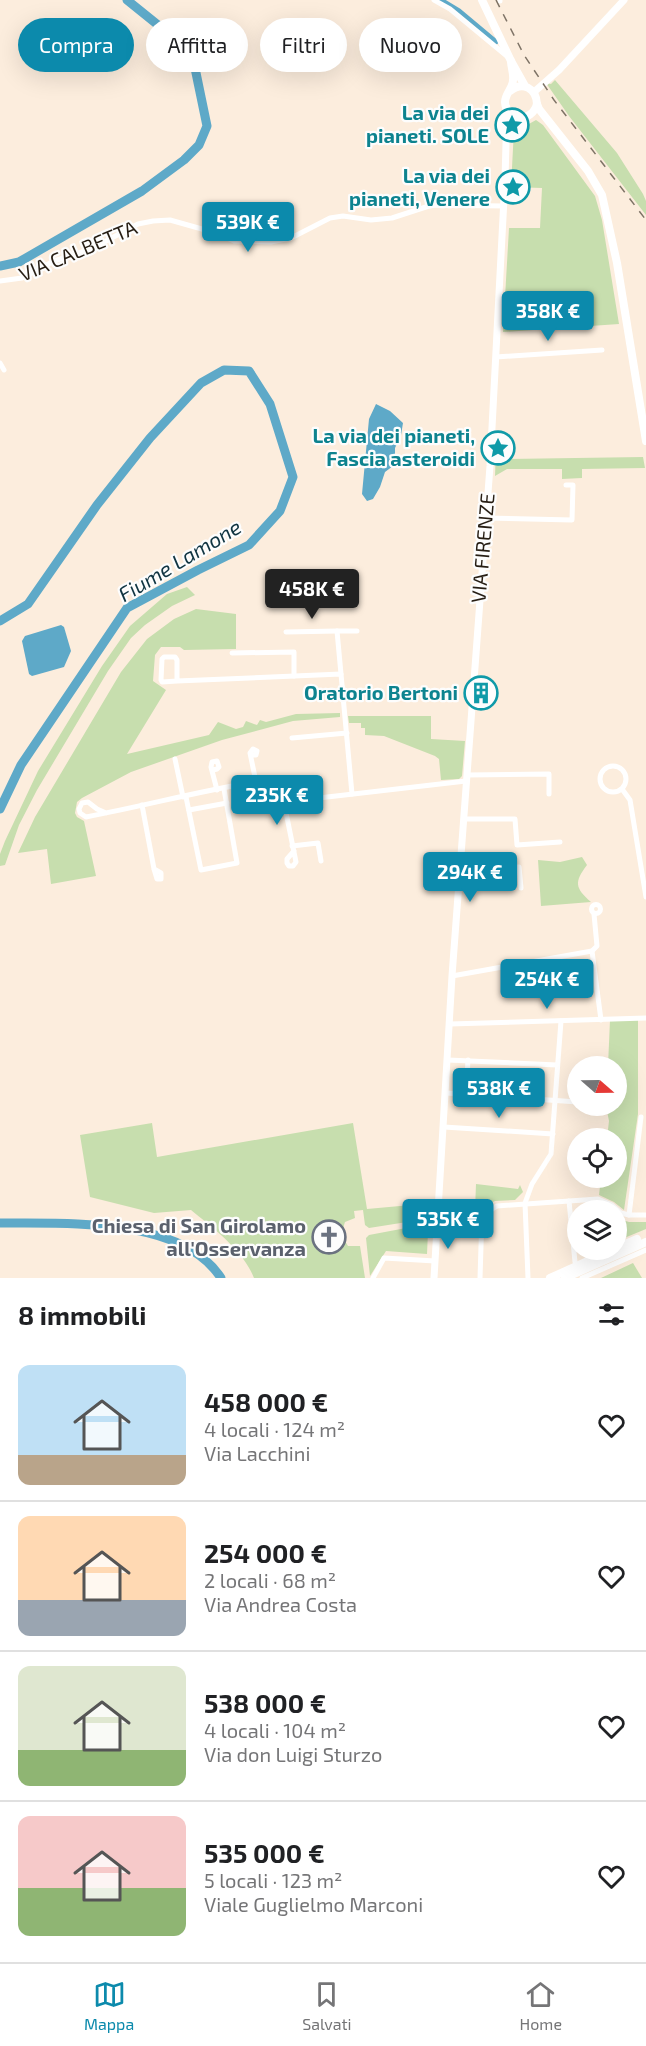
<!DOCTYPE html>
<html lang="it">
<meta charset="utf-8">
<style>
:root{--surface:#fff;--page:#f6f6f6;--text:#202124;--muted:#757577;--line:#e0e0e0;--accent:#0c8aac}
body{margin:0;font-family:"Exo 2",sans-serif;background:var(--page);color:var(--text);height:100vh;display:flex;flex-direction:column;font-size:22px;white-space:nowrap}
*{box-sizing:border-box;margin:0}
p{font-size:20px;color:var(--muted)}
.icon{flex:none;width:33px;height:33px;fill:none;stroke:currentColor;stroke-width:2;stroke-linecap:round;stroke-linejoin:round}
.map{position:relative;height:1278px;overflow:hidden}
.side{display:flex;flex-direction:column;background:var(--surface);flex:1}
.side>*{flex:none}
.guide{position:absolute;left:18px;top:18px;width:610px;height:54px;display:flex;gap:12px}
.needle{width:39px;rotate:110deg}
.fabs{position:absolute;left:567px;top:1056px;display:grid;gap:12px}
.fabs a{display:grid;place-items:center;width:60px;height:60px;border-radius:50%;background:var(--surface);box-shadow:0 6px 24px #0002;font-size:30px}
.price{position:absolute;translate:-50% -51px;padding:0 14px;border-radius:6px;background:var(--accent);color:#fff;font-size:20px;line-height:39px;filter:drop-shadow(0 2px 3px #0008)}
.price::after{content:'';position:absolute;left:50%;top:36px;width:18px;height:14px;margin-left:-9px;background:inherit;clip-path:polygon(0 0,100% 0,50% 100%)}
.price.active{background:#222;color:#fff}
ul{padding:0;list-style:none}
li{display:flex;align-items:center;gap:18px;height:150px;padding:0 18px}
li+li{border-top:2px solid var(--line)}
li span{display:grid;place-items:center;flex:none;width:168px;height:120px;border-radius:12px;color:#555}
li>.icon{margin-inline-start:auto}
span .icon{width:72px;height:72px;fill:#fffc;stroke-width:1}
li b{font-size:26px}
h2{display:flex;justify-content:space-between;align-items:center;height:72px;padding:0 18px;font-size:26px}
.tag{padding:0 21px;border-radius:27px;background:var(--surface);box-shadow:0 6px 24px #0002;font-size:21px;line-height:54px}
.tag.active{background:var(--accent);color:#fff}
.tab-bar{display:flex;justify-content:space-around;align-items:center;height:84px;border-top:2px solid var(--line);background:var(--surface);font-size:16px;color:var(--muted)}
.tab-bar a{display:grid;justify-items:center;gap:3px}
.tab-bar .active{color:var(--accent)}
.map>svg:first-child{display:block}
.green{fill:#c7deae}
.water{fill:#5ea9c8}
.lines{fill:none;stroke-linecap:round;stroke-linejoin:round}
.canal{stroke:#5ea9c8;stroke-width:5}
.river{stroke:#5ea9c8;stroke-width:9}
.street{stroke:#fff;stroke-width:5}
.secondary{stroke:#fff;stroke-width:7}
.primary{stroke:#fff;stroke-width:8}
.rail{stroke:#7e7366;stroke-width:1.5;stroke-dasharray:8 8;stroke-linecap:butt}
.labels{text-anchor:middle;stroke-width:4.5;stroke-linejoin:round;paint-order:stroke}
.culture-label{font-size:20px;font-weight:bold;fill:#0d838f;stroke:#fdfdfd;text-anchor:end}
.street-label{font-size:20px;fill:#271e14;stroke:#fdfdfd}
.worship-label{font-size:20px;font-weight:bold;fill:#5b616d;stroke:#fdfdfd;text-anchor:end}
.water-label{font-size:21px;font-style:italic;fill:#103441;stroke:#fdfdfd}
</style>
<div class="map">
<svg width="646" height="1278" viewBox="0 0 646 1278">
<rect width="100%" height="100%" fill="#fceddd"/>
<g class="green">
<path d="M555,80L617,153L643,194L646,201V215L569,116L546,83L551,84Z"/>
<path d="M536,120L543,125L595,196L602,220L619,324L503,332L509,228H540L542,188L511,187L514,129L516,126L527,125Z"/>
<path d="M496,449L503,457L508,459L643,457L645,468L582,469V478L562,479V469H507L495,476Z"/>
<path d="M187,587L195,595L172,606L145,625L131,638L108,671L37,790L19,825L5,865L0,866V854L5,841L38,771L102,666L130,626L167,594Z"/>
<path d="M196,609L236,614V649L184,650L180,647H161L155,655L153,681L166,690L127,754L209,735L218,722L236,729L243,727L246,721L257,725L260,720L266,722L296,714L340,713V717L293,721L222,740L131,772L82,798L77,802L75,813L77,817L84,821L96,876L51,884L47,849L18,853L35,817L121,672L147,639L174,619Z"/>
<path d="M348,716H431V739L465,741L462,776L459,779L441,780L439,759L435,756L384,736L365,735V728H361V723H349Z"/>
<path d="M582,857L587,865C574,882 575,888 591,902L541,906L538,860L560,862Z"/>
<path d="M638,1019V1114L624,1210L614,1202L599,1195L601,1178H616V1138H607L609,1121L606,1106H616V1066H608L610,1020Z"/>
<path d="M152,1123L157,1157L353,1123L367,1209L433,1203V1211L426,1219L369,1228L365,1225L363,1210L354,1211L355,1218L345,1222C342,1230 343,1239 348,1246H360L365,1278H254C243,1250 213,1228 191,1210L154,1213L90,1197L80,1135Z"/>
<path d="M476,1184L518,1189L520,1185L523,1192L515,1200L495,1201L475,1210Z"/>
<path d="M616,1218L629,1222H646V1229L617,1241Z"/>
<path d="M422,1225L426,1227L428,1232L427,1254L386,1251L370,1276L366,1238L369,1235Z"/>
<path d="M633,1263L642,1278H601Z"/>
</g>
<g class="water">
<path d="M376,404L390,411L403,423L401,435L395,448V462L393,466L385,472L380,487L373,499L367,501L362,494L369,419Z"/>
<path d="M61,625L64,627L71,651L64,667L32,676L29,674L22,641L25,636Z"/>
</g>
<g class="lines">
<path class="canal" d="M441,0L459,11L496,42"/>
<g class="river">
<path d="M0,266L19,262L142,191L184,160L199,145L207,126L195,68L158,25L127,0"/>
<path d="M0,621L28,604L97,505L150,438L201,383L224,370L249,371L270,404L293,477L280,511L249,545L198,570L127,608L21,765L0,809"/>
<path d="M0,1223C65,1224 181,1216 221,1278"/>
</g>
<g class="street">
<path d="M434,0L450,9L508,57"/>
<path d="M500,1V0"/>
<path d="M0,281L22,278L54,261L91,249L138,224L153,221L170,220L216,233L234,241L271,242L291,238L330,218L343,216L371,220L392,218L432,205L504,206"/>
<path d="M496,357L602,350"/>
<path d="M0,363L4,370"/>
<path d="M486,518L572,520L573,485H566"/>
<path d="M286,632L337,631"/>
<path d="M232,653L294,652V676"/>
<path d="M341,674L337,631H357"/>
<path d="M177,681V660L175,657H164L162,659L161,680L162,682L177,681L341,674L352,794"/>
<path d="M292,738L347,733"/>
<path d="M251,755H256L257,751L253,749L250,753L256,782"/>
<path d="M175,759L183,797"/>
<circle cx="613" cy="779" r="13"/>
<path d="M213,770L217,769L219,767L217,761L212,762L211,767L217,790"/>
<path d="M467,775L549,774V794"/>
<path d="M622,789L630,800L646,897"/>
<path d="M186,797L201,870L237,863L224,789"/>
<path d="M284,802L466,781"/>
<path d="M142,805L154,869L157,879H161V873L154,869"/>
<path d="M189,810L227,803"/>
<path d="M106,813L97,809L88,802L82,803L79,809L80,813L86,817C150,805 214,787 279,778L296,862L293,866H289L287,863V859L294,851"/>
<path d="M464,819H515L517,845L560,842"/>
<path d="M292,846L318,843L321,861"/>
<path d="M460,870L519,867L521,888"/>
<circle cx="596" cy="909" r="4.5"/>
<path d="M592,951L597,946L594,914"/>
<path d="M452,976L592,951L601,1020"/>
<path d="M450,1024L646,1018"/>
<path d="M448,1060L557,1065"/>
<path d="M446,1093L578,1102"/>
<path d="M466,1094L468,1060"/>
<path d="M444,1127L553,1134"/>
<path d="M569,1201L575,1262"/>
<path d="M629,1215L641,1117"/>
<path d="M438,1218L482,1215L497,1206L598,1199L612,1205L621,1213L629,1215H646"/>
<path d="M373,1278L384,1258L435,1261"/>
<path d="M480,1278L482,1215"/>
<path d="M528,1278L525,1203L532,1184L551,1154L561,1021"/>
<path d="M582,1278L646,1250"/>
</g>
<g class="secondary">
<path d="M534,92L559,70L624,0"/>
<path d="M434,1278L452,976L490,466L505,179L507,108"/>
</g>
<g class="primary">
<path d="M482,0L511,61L525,86"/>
<path d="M510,91C523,81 536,88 537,104C532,123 506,122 505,102C505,94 513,88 513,80C514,74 511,67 511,61"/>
<path d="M537,104L539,109L588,171L602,195L617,263L646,441"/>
<path d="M616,1248L637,1239"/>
<path d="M550,1278L612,1250"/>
<path d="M565,1278L646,1242"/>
</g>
<path class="rail" d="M496,0L524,55L554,100L646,220"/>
</g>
<defs>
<symbol id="sight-ring" viewBox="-11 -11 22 22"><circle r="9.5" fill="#fdfdfd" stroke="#0f9aa8" stroke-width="1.5"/><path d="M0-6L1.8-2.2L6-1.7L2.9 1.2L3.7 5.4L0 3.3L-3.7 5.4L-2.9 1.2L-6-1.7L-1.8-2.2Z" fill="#0f9aa8"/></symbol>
<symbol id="building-ring" viewBox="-11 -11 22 22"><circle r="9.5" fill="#fdfdfd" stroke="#0f9aa8" stroke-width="1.5"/><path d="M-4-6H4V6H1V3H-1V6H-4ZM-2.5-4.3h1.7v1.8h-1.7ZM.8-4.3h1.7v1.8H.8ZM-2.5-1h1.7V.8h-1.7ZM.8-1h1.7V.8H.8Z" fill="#0f9aa8"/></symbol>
<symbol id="church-ring" viewBox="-11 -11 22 22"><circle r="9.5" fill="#fdfdfd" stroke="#6b7280" stroke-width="1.5"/><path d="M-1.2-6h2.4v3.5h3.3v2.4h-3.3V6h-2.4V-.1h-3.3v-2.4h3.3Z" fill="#6b7280"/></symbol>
</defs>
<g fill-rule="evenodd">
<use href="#sight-ring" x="493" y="106" width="38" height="38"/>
<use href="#sight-ring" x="494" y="168" width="38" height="38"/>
<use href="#sight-ring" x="479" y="429" width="38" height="38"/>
<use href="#building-ring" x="462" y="674" width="38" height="38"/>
<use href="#church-ring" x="310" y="1218" width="38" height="38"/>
</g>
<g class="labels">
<g class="culture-label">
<text x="489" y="120">La via dei<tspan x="489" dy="23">pianeti. SOLE</tspan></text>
<text x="490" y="183">La via dei<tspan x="490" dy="23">pianeti, Venere</tspan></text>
<text x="475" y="443">La via dei pianeti,<tspan x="475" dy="23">Fascia asteroidi</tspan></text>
<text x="458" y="700">Oratorio Bertoni</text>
</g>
<g class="street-label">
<text transform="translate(78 251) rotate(-23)" y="7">VIA CALBETTA</text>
<text transform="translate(483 548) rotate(-85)" y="7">VIA FIRENZE</text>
</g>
<g class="worship-label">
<text x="306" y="1233">Chiesa di San Girolamo<tspan x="306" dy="23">all'Osservanza</tspan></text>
</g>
<g class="water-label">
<text transform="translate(180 561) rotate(-31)" y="7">Fiume Lamone</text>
</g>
</g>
</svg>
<div class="fabs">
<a><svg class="needle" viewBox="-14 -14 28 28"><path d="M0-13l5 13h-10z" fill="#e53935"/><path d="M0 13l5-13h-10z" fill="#757577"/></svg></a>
<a><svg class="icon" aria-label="locate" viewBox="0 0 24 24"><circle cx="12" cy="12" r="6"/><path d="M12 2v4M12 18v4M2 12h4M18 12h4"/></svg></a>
<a><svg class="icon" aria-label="layers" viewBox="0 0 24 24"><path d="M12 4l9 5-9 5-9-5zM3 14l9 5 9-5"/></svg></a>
</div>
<b class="price" style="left:248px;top:253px">539K €</b>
<b class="price" style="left:548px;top:342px">358K €</b>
<b class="price active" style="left:312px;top:620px">458K €</b>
<b class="price" style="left:277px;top:826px">235K €</b>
<b class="price" style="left:470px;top:903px">294K €</b>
<b class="price" style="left:547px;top:1010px">254K €</b>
<b class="price" style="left:499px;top:1119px">538K €</b>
<b class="price" style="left:448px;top:1250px">535K €</b>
<div class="guide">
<a class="tag active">Compra</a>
<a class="tag">Affitta</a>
<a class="tag">Filtri</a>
<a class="tag">Nuovo</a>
</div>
</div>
<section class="side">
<h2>8 immobili<svg class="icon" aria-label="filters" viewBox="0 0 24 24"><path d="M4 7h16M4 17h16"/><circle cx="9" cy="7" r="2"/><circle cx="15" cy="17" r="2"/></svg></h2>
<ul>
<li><span style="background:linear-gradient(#bfe0f5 75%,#b9a48a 0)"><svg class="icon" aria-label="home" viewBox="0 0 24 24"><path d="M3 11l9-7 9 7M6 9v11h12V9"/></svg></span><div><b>458 000 €</b><p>4 locali · 124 m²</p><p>Via Lacchini</p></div><svg class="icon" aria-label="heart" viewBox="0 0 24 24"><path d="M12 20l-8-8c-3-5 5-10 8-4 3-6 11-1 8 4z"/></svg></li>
<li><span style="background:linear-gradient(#ffd9b3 70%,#9aa5b1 0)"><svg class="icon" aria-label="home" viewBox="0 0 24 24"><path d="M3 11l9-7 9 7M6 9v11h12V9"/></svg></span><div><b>254 000 €</b><p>2 locali · 68 m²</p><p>Via Andrea Costa</p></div><svg class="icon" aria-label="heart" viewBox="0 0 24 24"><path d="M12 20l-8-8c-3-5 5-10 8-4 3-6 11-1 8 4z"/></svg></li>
<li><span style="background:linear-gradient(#dfe7d0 70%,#8fb573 0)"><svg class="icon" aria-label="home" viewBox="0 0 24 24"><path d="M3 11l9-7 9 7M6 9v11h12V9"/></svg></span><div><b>538 000 €</b><p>4 locali · 104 m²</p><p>Via don Luigi Sturzo</p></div><svg class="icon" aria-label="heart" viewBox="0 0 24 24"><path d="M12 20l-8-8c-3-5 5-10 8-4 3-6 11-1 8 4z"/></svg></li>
<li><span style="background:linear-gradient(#f6c9c9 60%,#8fb573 0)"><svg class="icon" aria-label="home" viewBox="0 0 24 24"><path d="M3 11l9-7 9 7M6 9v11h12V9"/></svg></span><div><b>535 000 €</b><p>5 locali · 123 m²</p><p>Viale Guglielmo Marconi</p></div><svg class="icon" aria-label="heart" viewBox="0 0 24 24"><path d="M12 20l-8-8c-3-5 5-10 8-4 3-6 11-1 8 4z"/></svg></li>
</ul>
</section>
<nav class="tab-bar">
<a class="active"><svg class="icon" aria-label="map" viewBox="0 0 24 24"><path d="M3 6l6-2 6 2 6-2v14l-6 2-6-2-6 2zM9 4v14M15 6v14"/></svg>Mappa</a>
<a><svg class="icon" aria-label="saved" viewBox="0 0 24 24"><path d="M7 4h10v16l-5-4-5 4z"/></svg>Salvati</a>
<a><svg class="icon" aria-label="home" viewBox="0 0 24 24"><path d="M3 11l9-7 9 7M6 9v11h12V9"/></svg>Home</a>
</nav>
